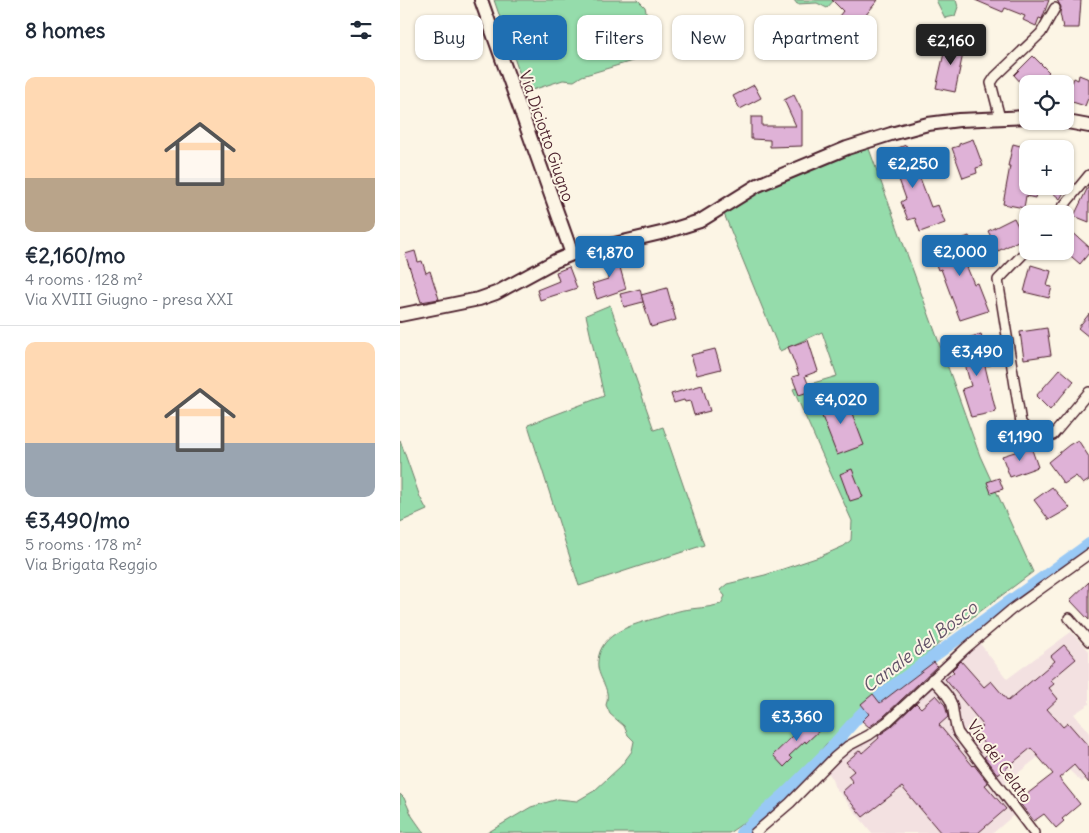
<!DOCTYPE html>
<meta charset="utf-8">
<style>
:root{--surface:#fff;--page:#f2f2f3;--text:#1f2937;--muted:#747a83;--line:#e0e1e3;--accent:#1f6fb2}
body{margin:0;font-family:Delius,sans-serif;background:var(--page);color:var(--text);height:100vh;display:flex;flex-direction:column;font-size:19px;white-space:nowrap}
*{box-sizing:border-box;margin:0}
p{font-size:16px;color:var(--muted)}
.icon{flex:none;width:28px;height:28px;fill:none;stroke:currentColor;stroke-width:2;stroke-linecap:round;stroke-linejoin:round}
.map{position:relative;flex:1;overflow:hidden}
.panel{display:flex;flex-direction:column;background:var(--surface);width:400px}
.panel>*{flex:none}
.guide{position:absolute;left:15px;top:15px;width:475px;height:45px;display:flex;gap:10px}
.buttons{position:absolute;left:619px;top:75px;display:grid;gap:10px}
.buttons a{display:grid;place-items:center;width:55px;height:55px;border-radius:10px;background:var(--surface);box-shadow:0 1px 4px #0004;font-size:25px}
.price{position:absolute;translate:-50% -42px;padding:0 11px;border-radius:5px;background:var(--accent);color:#fff;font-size:16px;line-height:32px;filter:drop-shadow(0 1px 2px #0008)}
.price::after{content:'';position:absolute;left:50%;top:30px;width:15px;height:11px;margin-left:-8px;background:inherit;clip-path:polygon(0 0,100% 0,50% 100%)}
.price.selected{background:#222;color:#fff}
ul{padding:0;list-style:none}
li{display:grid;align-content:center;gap:10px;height:265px;padding:0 25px}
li+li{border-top:1px solid var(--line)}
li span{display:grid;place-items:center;height:155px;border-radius:10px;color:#555}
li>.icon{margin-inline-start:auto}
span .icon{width:90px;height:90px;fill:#fffc;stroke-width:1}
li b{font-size:21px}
h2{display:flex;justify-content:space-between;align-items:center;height:60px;padding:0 25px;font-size:21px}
.tag{padding:0 18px;border-radius:10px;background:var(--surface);box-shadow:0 1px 4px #0004;font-size:18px;line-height:45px}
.tag.selected{background:var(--accent);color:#fff}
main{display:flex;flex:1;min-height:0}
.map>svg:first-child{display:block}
.built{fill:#f3e1e1}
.green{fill:#95dcab;stroke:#707e6b}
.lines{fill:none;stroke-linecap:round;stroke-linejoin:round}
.canal{stroke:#99c9f5;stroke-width:12}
.building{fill:#dfb2d7;stroke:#4a1f2b}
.street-casing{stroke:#4a1f2b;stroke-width:12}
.secondary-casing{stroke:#4a1f2b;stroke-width:16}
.street{stroke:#fcf5e5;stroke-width:9}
.secondary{stroke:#fcf5e5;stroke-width:12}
.labels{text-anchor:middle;stroke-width:4;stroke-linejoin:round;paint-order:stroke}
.street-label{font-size:16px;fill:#4a1f2b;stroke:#fcf5e5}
.water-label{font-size:18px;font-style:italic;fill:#625268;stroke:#fcf5e5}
</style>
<main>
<section class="panel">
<h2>8 homes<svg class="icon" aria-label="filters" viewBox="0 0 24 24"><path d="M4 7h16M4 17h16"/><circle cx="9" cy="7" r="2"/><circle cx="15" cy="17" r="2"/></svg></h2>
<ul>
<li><span style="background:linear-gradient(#ffd9b3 65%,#b9a48a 0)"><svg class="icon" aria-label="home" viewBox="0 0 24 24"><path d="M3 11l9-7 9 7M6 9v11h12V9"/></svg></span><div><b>€2,160/mo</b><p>4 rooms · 128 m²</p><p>Via XVIII Giugno - presa XXI</p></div></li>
<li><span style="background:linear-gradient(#ffd9b3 65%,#9aa5b1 0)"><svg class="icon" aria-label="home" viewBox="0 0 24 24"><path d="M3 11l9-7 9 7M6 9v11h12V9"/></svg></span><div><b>€3,490/mo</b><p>5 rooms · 178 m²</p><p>Via Brigata Reggio</p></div></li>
</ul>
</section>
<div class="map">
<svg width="689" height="833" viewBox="0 0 689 833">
<rect width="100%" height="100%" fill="#fcf5e5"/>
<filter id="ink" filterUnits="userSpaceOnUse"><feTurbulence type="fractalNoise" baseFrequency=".02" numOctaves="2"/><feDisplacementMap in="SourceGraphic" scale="10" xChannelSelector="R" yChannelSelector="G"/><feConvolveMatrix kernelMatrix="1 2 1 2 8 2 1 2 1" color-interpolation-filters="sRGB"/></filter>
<g filter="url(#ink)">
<path class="built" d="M671,632L689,651V704L674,714L689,733V777L682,782L647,750L598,789L605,802L615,814L593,833H472L434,786L432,778L427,771L438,757L480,730L575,637L607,679Z"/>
<g class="green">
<path d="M94,0H238L245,7L247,16L240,22L245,52L239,59L182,76L174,81L163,80L126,92Z"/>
<path d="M394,0H434L427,8L417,3L397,4Z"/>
<path d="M536,0H556L558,7L555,16L545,18Z"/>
<path d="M468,146L580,456L633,572L546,637L522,659L491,697L470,715L426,744L409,766L390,785L352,817L329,833H87L131,807L158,799L177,801L194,791L221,766L232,751L234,741L228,735L224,726L210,714L206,705C212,687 196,678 198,661C200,632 235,624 257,618C265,615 274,612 283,610C295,608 308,608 321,604L325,596L320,590L327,584L365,575L419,557L444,546L451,540L452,521L393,389L437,376L422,332L380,351L322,209L370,183Z"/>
<path d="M210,305L254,430L263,427L304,545L179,586L128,425L204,396L186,315Z"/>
<path d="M0,440L20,497L27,510L0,522Z"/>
<path d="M0,794L4,798L12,816L24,833H0Z"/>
</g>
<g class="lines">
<path class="canal" d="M341,833L386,793L428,751L460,715L483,693L689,544"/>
</g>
<g class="building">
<path d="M432,0H478L443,43L428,30L443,11Z"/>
<path d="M575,0H649L642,19L639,18L636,26L623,20L625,16L605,8L603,12Z"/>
<path d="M657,0H681L679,28H663L660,13L661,7Z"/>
<path d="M547,40L565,44L555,92L536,88Z"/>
<path d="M633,56L649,72L637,84H622L614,75Z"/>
<path d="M679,75L689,79V96L685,106L666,100L674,78L678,80Z"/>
<path d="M354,85L361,98L340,109L333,96Z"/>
<path d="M394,95L402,111V146L370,147V140L351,139V117H362V126H396L384,100Z"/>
<path d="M573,139L583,166L576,168L577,173L563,178L552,148L559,146V144Z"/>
<path d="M613,144L628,148V186H638L635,198L626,196L624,208L603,204L610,166H608Z"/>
<path d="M506,145L512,160L519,158L526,176L520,178L531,207L538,205L545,223L520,232L515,218L508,220L501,202L506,199L496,171L488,173L482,154Z"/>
<path d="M689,185V222L674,216Z"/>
<path d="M645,186H668L660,199Z"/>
<path d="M614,218L624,238L598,251L588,231Z"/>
<path d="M669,229L689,247V253L680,264L665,251V238Z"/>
<path d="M569,236L577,255L564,260L574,284L577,283L588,311L560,320L541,269L538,270L531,251Z"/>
<path d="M15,251L18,262L22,261L26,273L30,271L39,299L21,302L5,254Z"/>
<path d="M216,253L226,289L197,299L192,284L208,279L203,256Z"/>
<path d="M631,265L651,271L647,286L652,287L649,298L624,292Z"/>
<path d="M169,267L177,288L140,300L137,290L159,281L156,272Z"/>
<path d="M267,288L276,320L251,327L241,295Z"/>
<path d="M240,289L243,302L224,307L220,294Z"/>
<path d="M689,314V337L678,328Z"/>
<path d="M647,328L651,355L624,359L620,332Z"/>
<path d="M581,334L591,365L585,366L596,412L571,417L562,389L571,386L565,364L560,365L556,352L567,349L565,339Z"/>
<path d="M408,340L418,371L405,376L411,391L399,395L392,377L399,375L388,347Z"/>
<path d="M315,349L321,369L297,375L291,355Z"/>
<path d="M660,369L674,381L650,410L636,396Z"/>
<path d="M302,385L310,411L294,415L290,401L285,402L284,400L274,403L271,394Z"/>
<path d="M445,395L464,445L437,455L418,406Z"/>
<path d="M678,440L689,457V480L683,484L676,476L664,484L648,462L669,445Z"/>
<path d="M631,447L638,467L610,477L602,456Z"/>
<path d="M452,469L463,497L450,501L440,474Z"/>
<path d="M599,478L603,489L591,493L587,482Z"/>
<path d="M652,487L670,508L649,520L634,500Z"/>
<path d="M689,582V620L670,600Z"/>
<path d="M664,645L676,659L651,680L654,684L649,688L658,699L647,709L663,727L668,723L689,747V783L674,765L659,778L680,804L662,819L664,821L656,828L644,814L634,821L618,801L653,774L631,748L598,775L584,757L590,752L575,732L583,725L545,679L554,672L552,670L561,661L584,687L591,681L608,701L655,661L651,656Z"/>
<path d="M534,662L537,666L483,717L469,727L462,721L469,714L461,704L473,694L480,703Z"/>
<path d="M536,695L545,705L548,717L539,725L573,766L574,765L588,783L585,785L606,809L578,833H541L502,787L463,817L442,792L453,782L448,776L454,771L446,762L460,750L462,753L479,738L478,736L491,727L516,703L521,708Z"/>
<path d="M412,718L422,728L406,743L405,741L389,756L392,759L384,767L373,755Z"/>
</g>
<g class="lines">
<defs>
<g id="street">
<path d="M600,118L591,83L595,77L641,33L655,8"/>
<path d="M657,214L689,175"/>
<path d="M628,249L598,280L621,423L635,437L653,435L689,392"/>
<path d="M669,618L689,641"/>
<path d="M532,679C539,686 549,695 552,705C554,714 554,724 558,733L634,833"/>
<path d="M355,833L390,803L435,757L448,746L469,735L487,722L566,648L611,610L689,554"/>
</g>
<g id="secondary">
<path d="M81,0L172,254"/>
<path d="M662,121L689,126"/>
<path d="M0,315L79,299L96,293L155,261L172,254L265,232L300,221L358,185L447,148L491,134L528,124L559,120L628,117"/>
</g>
</defs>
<use href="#street" class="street-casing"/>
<use href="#secondary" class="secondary-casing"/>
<use href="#street" class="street"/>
<use href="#secondary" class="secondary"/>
</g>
</g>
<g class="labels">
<g class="street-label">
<text transform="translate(147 136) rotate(71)" y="6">Via Diciotto Giugno</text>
<text transform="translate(600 761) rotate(54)" y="6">Via dei Celato</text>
</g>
<g class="water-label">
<text transform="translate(520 647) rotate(-37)" y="6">Canale del Bosco</text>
</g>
</g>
</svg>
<div class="buttons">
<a><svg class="icon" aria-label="locate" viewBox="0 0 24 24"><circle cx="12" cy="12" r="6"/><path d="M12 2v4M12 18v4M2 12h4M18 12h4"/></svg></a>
<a>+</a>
<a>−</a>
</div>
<b class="price selected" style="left:551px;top:66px">€2,160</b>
<b class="price" style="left:513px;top:189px">€2,250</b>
<b class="price" style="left:560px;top:277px">€2,000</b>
<b class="price" style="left:210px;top:278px">€1,870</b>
<b class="price" style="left:577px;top:377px">€3,490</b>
<b class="price" style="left:441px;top:425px">€4,020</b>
<b class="price" style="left:620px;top:462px">€1,190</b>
<b class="price" style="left:397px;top:742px">€3,360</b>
<div class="guide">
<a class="tag">Buy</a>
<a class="tag selected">Rent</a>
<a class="tag">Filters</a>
<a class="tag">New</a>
<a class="tag">Apartment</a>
</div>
</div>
</main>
